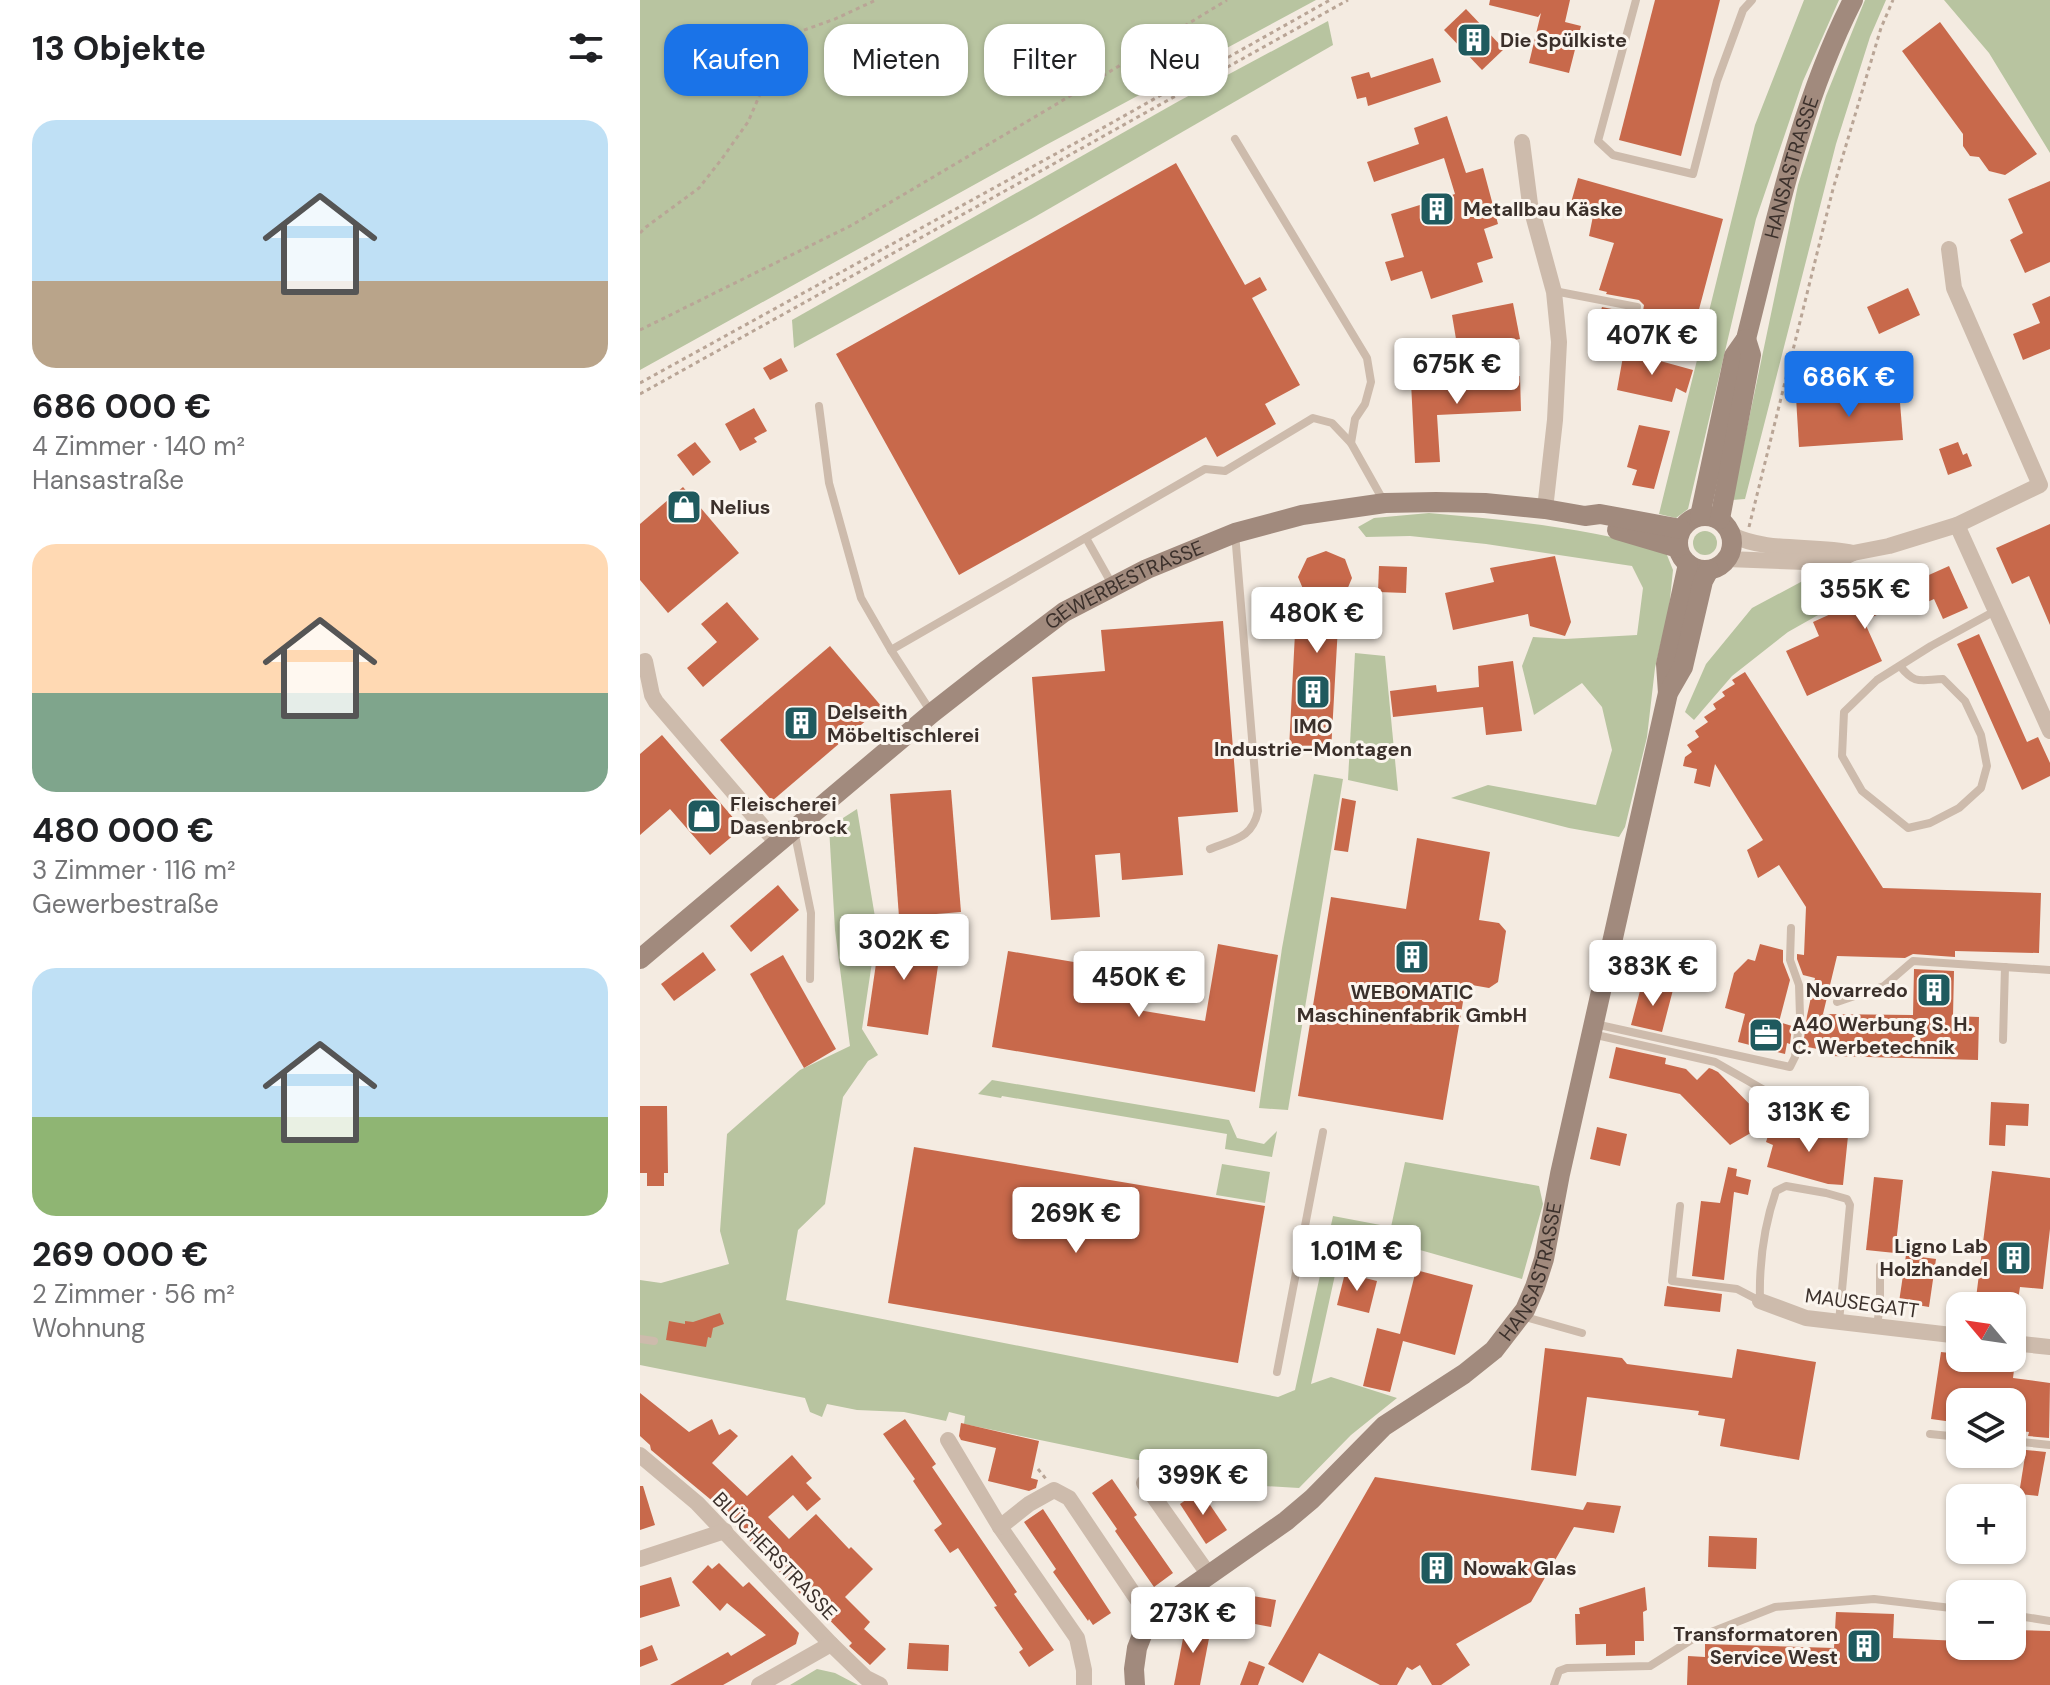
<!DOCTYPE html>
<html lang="de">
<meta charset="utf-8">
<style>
:root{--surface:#fff;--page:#f6f6f6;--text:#202124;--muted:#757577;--accent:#1a73e8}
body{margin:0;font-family:"DM Sans",sans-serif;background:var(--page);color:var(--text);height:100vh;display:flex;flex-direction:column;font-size:30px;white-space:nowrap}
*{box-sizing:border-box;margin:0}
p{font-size:26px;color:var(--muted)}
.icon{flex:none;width:44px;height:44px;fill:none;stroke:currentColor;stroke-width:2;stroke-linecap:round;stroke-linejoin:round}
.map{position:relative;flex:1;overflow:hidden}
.details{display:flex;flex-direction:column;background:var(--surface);width:640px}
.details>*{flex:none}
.hud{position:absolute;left:24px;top:24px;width:760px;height:72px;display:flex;gap:16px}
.needle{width:52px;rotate:299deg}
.fabs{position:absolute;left:1306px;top:1292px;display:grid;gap:16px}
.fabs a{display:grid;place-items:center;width:80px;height:80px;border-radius:16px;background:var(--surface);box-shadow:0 2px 6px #0004;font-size:40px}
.price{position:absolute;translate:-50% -68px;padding:0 18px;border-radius:8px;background:#fff;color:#222;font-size:26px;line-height:52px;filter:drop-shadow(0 2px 4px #0008)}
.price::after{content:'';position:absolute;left:50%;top:48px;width:24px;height:18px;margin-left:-12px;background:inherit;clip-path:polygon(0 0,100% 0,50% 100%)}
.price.selected{background:var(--accent);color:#fff}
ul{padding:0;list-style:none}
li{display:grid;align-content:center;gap:16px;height:424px;padding:0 32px}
li span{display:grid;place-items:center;height:248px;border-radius:24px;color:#555}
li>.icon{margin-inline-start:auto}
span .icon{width:144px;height:144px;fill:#fffc;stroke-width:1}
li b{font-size:34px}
h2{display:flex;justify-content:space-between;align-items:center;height:96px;padding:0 32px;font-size:34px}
.pill{padding:0 28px;border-radius:24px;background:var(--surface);box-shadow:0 2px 6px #0004;font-size:28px;line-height:72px}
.pill.selected{background:var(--accent);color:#fff}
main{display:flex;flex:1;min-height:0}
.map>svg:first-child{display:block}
.green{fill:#b8c4a0}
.building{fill:#c8694b}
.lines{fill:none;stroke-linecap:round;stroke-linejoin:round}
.path{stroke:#b9a596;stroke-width:3;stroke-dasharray:4 4;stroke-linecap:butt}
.lane{stroke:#cdbbac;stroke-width:8}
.street{stroke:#cdbbac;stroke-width:16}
.secondary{stroke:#a18a7d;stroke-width:20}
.labels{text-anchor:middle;stroke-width:6;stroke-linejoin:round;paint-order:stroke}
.poi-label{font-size:20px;font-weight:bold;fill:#3b302b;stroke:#fbf5ee;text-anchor:start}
.street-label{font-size:20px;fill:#3b302b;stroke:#fbf5ee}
</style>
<main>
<section class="details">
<h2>13 Objekte<svg class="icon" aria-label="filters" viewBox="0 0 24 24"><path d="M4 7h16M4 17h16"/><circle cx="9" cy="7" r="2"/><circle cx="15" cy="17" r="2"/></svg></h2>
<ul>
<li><span style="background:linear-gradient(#bfe0f5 65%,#b9a48a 0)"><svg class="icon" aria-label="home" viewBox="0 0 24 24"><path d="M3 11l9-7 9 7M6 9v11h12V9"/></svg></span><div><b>686 000 €</b><p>4 Zimmer · 140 m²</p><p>Hansastraße</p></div></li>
<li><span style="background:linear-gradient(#ffd9b3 60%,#7fa58c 0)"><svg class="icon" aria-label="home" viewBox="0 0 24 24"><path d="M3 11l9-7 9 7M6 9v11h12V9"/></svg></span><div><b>480 000 €</b><p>3 Zimmer · 116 m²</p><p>Gewerbestraße</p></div></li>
<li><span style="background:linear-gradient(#bfe0f5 60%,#8fb573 0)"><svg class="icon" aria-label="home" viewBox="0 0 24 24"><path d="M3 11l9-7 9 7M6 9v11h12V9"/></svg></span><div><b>269 000 €</b><p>2 Zimmer · 56 m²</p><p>Wohnung</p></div></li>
</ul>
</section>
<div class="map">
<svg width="1410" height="1685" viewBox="0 0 1410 1685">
<rect width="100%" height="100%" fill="#f4ebe1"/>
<g class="green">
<path d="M0,0H676L406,145L0,370Z"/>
<path d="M1164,0H1199L1163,81L1116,219L1048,509L1036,518L1019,514L1115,125Z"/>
<path d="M1225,0H1246L1230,37L1196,144L1105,499L1092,500L1158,185L1186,96Z"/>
<path d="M1304,0H1410V153L1349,53Z"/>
<path d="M688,21L693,45L393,218L154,348L152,320L539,101Z"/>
<path d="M789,513C869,520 948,528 1025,550L1033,570L1029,609L1015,668L1007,737L985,827L979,837L929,828L811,798L848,785L956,805L972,750L962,707L942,683L894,715L882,666L893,637L925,639L997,635L1003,588L992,566L846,544L770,536L726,537L718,527L734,518Z"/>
<circle cx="1065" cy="543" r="12"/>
<path d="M1211,569L1217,593L1148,632L1092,676L1054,720L1045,712L1066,664L1112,608L1172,576Z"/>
<path d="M715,653L745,656L758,791L708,780Z"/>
<path d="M674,774L703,779L648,1110L619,1108L642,948Z"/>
<path d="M217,809L237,929L222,1029L238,1055L228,1061L203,1097L185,1204L158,1230L146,1300L638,1397L655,1390L693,1216L751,1227L765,1162L899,1186L903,1204L882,1279L752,1242L704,1234L671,1384L691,1377L757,1398L711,1435L659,1488L608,1485L609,1475L491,1459L324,1424L325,1416L309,1412L306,1421L264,1412L217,1410L187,1404L182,1417L170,1412L165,1398L0,1365V1280L21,1283L89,1264L80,1231L87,1134L160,1070L210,1046L195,930L189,827Z"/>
<path d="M352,1080L589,1120L597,1138L624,1144L637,1131L632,1157L585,1149L587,1134L362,1096L361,1098L338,1094Z"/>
<path d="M582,1164L630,1172L625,1203L576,1195Z"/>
<path d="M177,1669L195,1673L218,1685H150Z"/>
</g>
<g class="building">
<path d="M850,0H930L925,22L941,26L929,73L889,63L901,13L898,17L849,5Z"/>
<path d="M1015,0H1080L1041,156L979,140Z"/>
<path d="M826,9L864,49L842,70L804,30Z"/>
<path d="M1300,22L1397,154L1365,175L1349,171L1339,157L1330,156L1323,146V134L1262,51Z"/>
<path d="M793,58L801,82L728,106L726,97L717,99L711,77L729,72L731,78Z"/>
<path d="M807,116L826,173L843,168L858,224L844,229L853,258L837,263L843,282L791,299L782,271L751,281L745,262L764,257L751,214L815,194L804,158L734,182L727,162L779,144L774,128Z"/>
<path d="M536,163L605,285L620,277L627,290L612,298L660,385L625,404L636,424L577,457L566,437L319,575L196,354Z"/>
<path d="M938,178L1083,219L1053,332L1016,324L1013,333L995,328L991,341L955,331L962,307L996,314L1003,311L1004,305L999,300L966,294L967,292L959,290L974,243L949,236L954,211L930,206Z"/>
<path d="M1410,181V262L1385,273L1370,240L1383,233L1368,199Z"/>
<path d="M1268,288L1280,315L1239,334L1227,307Z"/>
<path d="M1410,296V349L1383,360L1373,334L1400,323L1392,304Z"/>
<path d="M873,303L880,339L818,351L812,315Z"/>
<path d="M984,351L1053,370L1046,393L1036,388L1032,402L977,390Z"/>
<path d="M141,358L148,371L130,380L123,368Z"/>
<path d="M880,376L881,411L797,415L800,462L775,463L771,382Z"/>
<path d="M1259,390L1263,440L1159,447L1156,397Z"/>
<path d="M114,408L127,431L114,438L117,442L100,451L85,424Z"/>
<path d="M999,425L1030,431L1014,489L992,485L997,470L987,467Z"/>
<path d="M55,442L71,462L53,476L37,455Z"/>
<path d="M1318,442L1323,455L1327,453L1332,466L1308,475L1299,449Z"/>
<path d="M43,487L99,553L28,613L0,580V524Z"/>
<path d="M1410,524V625L1389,576L1372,584L1356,548Z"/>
<path d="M686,551L705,559L712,578L704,597L690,602L698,626L691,751L649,749L655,633L664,634L678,601L666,596L658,577L667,558Z"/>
<path d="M915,556L931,622L925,636L890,626L888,614L813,630L805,593L854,582L850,568Z"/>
<path d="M739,566L767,567L766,593L738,592Z"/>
<path d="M1309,566L1328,608L1303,619L1294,599L1266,612L1262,603L1224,621L1242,661L1167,696L1146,651L1179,636L1173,622L1215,603L1217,607Z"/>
<path d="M87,602L119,639L63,687L47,668L77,642L61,624Z"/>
<path d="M583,621L598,812L538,817L543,875L482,880L480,853L455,855L460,917L411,920L392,677L465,671L461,630Z"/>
<path d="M1339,634L1387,742L1398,737L1410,763V776L1382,790L1317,644Z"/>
<path d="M190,646L242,707L132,801L80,740Z"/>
<path d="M873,661L882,731L846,735L843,707L753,717L750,691L796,685L797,692L839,687L838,666Z"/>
<path d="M1105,672L1243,888L1401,893L1399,953L1315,951V957L1273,954L1265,958L1197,956L1183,1014L1273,1015L1274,969L1314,971L1313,1016L1339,1017L1338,1060L1191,1056L1192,1052L1163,1046L1167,1016L1175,978L1163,975L1157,959V954L1164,955L1166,907L1139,865L1118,878L1107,850L1123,840L1075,764L1070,787L1054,783L1057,769L1043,766L1045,757L1052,752L1047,745L1059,737L1055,731L1068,722L1064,717L1076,709L1073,704L1085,696L1082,692L1095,684L1092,680Z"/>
<path d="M22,735L102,828L70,855L30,809L0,835V754Z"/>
<path d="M311,790L321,912L259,917L250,794Z"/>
<path d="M702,798L716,801L708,852L694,850Z"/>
<path d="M777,838L850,852L839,920L859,923L866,931L858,982L849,988L826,984L803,1120L658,1096L691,897L766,909Z"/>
<path d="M138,885L159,910L111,952L90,926Z"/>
<path d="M241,929L302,938L288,1035L227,1026Z"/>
<path d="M578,944L638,955L615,1092L352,1047L368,951L505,974L498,1010L565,1021Z"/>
<path d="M1120,944L1143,950V962L1150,980L1139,1022L1152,1026L1150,1044L1147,1043L1145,1054L1098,1042L1105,1014L1085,1008L1094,973L1108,959L1115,961Z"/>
<path d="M63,952L76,970L34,1001L21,984Z"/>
<path d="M143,955L196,1049L164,1068L110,974Z"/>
<path d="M1021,982L1034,986L1022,1032L991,1025L1001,987L1019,991Z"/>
<path d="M976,1047L1026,1058L1025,1064L1046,1069L1057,1080L1069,1068L1072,1069L1078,1072L1128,1123L1090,1145L1040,1094L969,1078Z"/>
<path d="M1351,1102L1389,1104L1388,1126L1366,1125L1365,1146L1349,1145Z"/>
<path d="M0,1106H27L28,1173H24V1186H7V1173H0Z"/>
<path d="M1133,1120L1139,1129L1160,1134L1163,1125L1196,1136H1208L1203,1185L1188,1184L1127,1167L1133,1145L1126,1142Z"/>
<path d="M957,1127L987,1134L980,1166L950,1159Z"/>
<path d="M274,1147L625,1206L598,1363L248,1303Z"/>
<path d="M1088,1167L1097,1169L1096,1176L1111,1180L1108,1195L1094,1192L1084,1280L1052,1276L1061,1201L1080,1203Z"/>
<path d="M1352,1171L1410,1178V1229L1403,1289L1380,1287L1377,1306H1335Z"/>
<path d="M1234,1177L1263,1180L1255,1253L1226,1250Z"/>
<path d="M1266,1255L1296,1259L1289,1307L1259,1302Z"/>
<path d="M776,1270L833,1285L815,1355L763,1341L750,1392L723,1386L737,1328L760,1334Z"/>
<path d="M705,1273L737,1281L729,1313L697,1305Z"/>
<path d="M1027,1286L1082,1294L1080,1312L1024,1306Z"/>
<path d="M80,1313L84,1324L73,1328L71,1338L68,1337L66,1347L26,1340L29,1321L45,1324V1321L53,1322Z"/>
<path d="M905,1348L982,1358L987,1364L1092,1378L1097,1349L1176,1362L1159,1460L1080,1446L1085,1419L1058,1415L1059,1411L947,1397L936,1476L891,1470Z"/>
<path d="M1301,1352L1320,1354V1358H1347L1375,1362L1373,1378L1410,1383L1409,1438L1388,1436L1389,1432L1372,1430V1402H1320V1423L1291,1419Z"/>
<path d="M0,1393L49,1432L72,1419L79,1435L90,1429L98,1436L72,1463L107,1496L152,1455L172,1478L166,1483L181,1499L167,1511L153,1495L128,1517L149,1539L176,1514L209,1549L211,1547L233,1569L205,1597L230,1622L224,1629L246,1649L230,1665L209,1646L212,1643L164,1594L162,1596L70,1499L11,1450L10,1445L0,1436Z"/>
<path d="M265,1419L296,1464L292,1467L377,1592L374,1594L414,1650L389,1667L379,1652L383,1649L354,1607L357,1606L318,1548L310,1553L294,1530L302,1524L273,1481L275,1479L243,1434Z"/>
<path d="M321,1423L399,1441L391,1478L398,1480L396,1488L389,1491L348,1481L356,1448L321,1440L319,1436Z"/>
<path d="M1386,1450L1406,1452L1398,1496L1379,1494Z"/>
<path d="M735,1477L943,1510L947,1502L981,1506L974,1533L934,1527L891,1602L816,1644L830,1665L801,1685H792L780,1665L772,1670L767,1667L757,1685H740L679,1653L663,1683L628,1664Z"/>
<path d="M472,1479L497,1515L494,1517L533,1573L514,1587L475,1531L477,1529L452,1493Z"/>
<path d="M0,1486H3L15,1525L0,1530Z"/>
<path d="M560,1490L587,1530L566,1544L540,1504Z"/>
<path d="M403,1509L471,1613L453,1625L449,1619L448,1621L413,1572L416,1569L384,1522Z"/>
<path d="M1069,1536L1117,1538L1116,1569L1068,1567Z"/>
<path d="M79,1563L103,1587L109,1582L159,1633L156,1644L83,1685H30L88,1652L91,1656L126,1635L87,1603L80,1611L52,1582L68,1565L72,1569Z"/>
<path d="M31,1577L40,1606L0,1618V1586Z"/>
<path d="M1005,1587L1007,1610L1003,1612L1004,1641H995V1655L966,1656V1644L936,1645L935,1614H940L939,1608Z"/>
<path d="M577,1590L636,1600L631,1627L572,1616Z"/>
<path d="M1196,1612L1254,1614L1253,1638L1320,1641V1646H1372V1630L1410,1631V1685H1047L1048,1656L1065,1657V1644L1194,1648Z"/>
<path d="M546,1623L571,1628L560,1685H534Z"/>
<path d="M269,1643L309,1645L308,1671L267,1669Z"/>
<path d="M12,1645L18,1660L0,1667V1650Z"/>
<path d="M609,1661L625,1667L618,1685H600Z"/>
</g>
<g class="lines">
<g class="path">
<path d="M0,233L6,227L59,188L81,160L108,122L121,92L126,56L153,34L195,19L236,0"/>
<path d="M0,330L212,225L415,105L587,0"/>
<path d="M0,383L459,130L690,0"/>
<path d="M0,394L708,0"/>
<path d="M1109,527L1193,189L1241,28L1253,0"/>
<path d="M398,1469L406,1479"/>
</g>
<g class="lane">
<path d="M996,0L958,141L973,155L1053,174L1077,81L1103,10L1112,0"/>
<path d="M595,139L727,358L731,382L725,404L715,419L711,443L743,500"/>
<path d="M914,291L997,307"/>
<path d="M179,406L189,483L221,598L251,650L291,712"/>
<path d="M446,538L473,586"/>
<path d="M251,650L565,469L585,471L673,418L692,423L711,443"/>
<path d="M1260,666C1275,685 1280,680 1303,679L1325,701L1341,735L1347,766L1341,788L1319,808L1290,823L1268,828L1222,791L1202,756L1204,712L1237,680L1291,646L1355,611"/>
<path d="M154,830L171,913L170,979"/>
<path d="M570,849C594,839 612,839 618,811L595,533"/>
<path d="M1197,1002L1244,986L1273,961L1410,970"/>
<path d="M955,1024L1150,1067L1155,1057L1160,1016L1159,985L1150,960L1151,928"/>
<path d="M952,1034L1075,1062L1138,1098"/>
<path d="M1363,1040L1365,967"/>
<path d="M1040,1206L1032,1281L1097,1289L1120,1301"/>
<path d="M1120,1301C1119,1264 1124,1226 1136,1191L1146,1186L1186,1193L1207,1199L1210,1205L1199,1322"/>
<path d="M882,1316L942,1333"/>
<path d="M1237,1326L1240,1304V1266"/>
<path d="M0,1339L14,1341"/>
<path d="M637,1372L683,1132"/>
<path d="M1290,1434L1320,1437"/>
<path d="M1372,1441L1410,1445"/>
<path d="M1372,1615L1410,1621"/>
<path d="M914,1685L919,1671L927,1668L1010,1666L1051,1640L1135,1607L1234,1599L1320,1609"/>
</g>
<g class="street">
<path d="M882,142L890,204L914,292L919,342L915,420L905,509"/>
<path d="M1317,525L1410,731"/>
<path d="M1092,535C1128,553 1174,544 1213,553"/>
<path d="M1087,559L1192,563L1213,553L1249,546L1317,525L1400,485L1314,288L1309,249"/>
<path d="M5,661L12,695L16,702L137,843"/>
<path d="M1120,1301L1166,1318L1320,1336"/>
<path d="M1372,1343L1410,1347"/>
<path d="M308,1440L360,1527L437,1638L444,1670V1685"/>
<path d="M0,1455L57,1503L191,1644L226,1678L240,1685"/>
<path d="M504,1483L569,1575"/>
<path d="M360,1527L389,1504L414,1490L429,1498L497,1599L507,1608L516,1612"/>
<path d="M0,1559L85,1531"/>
<path d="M119,1685L191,1644"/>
</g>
<g class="secondary">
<circle cx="1065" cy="543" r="27"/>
<path id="s1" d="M1060,516L1094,356L1106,339C1135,225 1159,106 1213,0"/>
<path d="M1080,519L1111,355L1106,339"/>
<path d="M977,530L1038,548"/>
<path d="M1028,693L1026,664L1048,564"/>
<path id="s2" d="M0,959L292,713L347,670L424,612L507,569L595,533L662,515L745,503L796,502L845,503L905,509L945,516L960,514L1041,529"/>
<path id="s3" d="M495,1685L494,1669L497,1648L502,1635L516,1612L646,1521L672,1499L744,1426L824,1374L854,1350L885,1310L895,1287L904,1259L920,1174L1028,693L1043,667L1063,581L1069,570"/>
</g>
</g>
<defs>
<symbol id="building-square" viewBox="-11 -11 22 22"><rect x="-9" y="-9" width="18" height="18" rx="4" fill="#1f5a5e" stroke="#fbf5ee"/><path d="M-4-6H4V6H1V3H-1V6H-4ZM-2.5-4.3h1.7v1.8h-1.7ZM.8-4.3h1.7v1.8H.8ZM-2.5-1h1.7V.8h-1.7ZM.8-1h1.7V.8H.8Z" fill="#fff"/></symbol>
<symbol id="shop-square" viewBox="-11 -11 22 22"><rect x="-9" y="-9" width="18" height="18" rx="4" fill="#1f5a5e" stroke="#fbf5ee"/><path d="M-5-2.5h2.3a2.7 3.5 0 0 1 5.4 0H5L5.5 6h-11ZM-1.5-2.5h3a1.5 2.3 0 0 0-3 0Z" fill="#fff"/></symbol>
<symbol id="office-square" viewBox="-11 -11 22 22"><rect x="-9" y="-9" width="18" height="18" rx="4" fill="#1f5a5e" stroke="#fbf5ee"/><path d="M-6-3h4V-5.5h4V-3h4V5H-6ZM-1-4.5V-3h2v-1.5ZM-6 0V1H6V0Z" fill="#fff"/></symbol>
</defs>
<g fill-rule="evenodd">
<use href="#building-square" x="814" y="20" width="40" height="40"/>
<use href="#building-square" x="777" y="189" width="40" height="40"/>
<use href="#shop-square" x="24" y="487" width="40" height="40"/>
<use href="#building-square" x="653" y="672" width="40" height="40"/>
<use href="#building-square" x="141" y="703" width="40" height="40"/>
<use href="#shop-square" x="44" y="796" width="40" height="40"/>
<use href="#building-square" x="752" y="937" width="40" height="40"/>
<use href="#building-square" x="1274" y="970" width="40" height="40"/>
<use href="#office-square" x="1106" y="1015" width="40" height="40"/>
<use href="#building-square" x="1354" y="1238" width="40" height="40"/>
<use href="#building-square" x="777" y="1548" width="40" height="40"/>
<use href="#building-square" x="1204" y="1626" width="40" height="40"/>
</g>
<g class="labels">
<g class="poi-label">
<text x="860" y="47">Die Spülkiste</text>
<text x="823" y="216">Metallbau Käske</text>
<text x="70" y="514">Nelius</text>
<text x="187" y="719">Delseith<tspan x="187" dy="23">Möbeltischlerei</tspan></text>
<text x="673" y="733" text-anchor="middle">IMO<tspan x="673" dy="23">Industrie-Montagen</tspan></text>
<text x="90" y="811">Fleischerei<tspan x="90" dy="23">Dasenbrock</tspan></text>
<text x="1268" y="997" text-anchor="end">Novarredo</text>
<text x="772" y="999" text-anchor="middle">WEBOMATIC<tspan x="772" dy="23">Maschinenfabrik GmbH</tspan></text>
<text x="1152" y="1031">A40 Werbung S. H.<tspan x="1152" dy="23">C. Werbetechnik</tspan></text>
<text x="1348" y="1253" text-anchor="end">Ligno Lab<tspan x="1348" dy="23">Holzhandel</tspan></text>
<text x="823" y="1575">Nowak Glas</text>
<text x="1198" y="1641" text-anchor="end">Transformatoren<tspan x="1198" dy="23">Service West</tspan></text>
</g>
<g class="street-label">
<text dy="7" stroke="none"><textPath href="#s1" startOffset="362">HANSASTRASSE</textPath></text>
<text dy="7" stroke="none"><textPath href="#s2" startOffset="614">GEWERBESTRASSE</textPath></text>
<text dy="7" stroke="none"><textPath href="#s3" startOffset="596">HANSASTRASSE</textPath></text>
<text transform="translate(1222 1303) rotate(8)" y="7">MAUSEGATT</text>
<text transform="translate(135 1556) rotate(46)" y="7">BLÜCHERSTRASSE</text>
</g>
</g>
</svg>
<div class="fabs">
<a><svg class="needle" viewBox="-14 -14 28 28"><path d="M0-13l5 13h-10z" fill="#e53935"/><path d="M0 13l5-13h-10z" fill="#757577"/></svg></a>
<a><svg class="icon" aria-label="layers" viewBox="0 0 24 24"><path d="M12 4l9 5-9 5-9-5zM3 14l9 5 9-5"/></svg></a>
<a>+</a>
<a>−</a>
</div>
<b class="price" style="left:1012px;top:377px">407K €</b>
<b class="price" style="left:817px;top:406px">675K €</b>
<b class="price selected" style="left:1209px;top:419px">686K €</b>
<b class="price" style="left:1225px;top:631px">355K €</b>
<b class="price" style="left:677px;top:655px">480K €</b>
<b class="price" style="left:264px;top:982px">302K €</b>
<b class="price" style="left:1013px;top:1008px">383K €</b>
<b class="price" style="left:499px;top:1019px">450K €</b>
<b class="price" style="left:1169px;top:1154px">313K €</b>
<b class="price" style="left:436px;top:1255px">269K €</b>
<b class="price" style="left:717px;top:1293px">1.01M €</b>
<b class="price" style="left:563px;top:1517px">399K €</b>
<b class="price" style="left:553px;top:1655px">273K €</b>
<div class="hud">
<a class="pill selected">Kaufen</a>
<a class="pill">Mieten</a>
<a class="pill">Filter</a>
<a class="pill">Neu</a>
</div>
</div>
</main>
